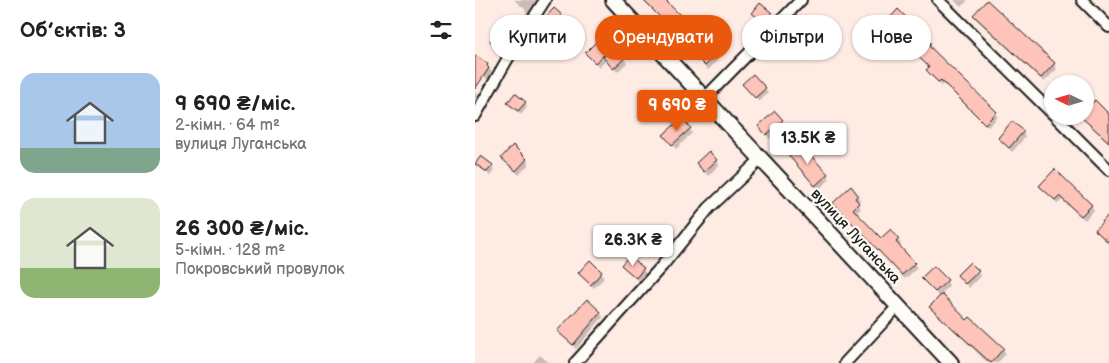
<!DOCTYPE html>
<html lang="uk">
<meta charset="utf-8">
<style>
:root{--surface:#fff;--page:#f6f6f6;--text:#202124;--muted:#757577;--accent:#ea580c}
body{margin:0;font-family:"Balsamiq Sans",sans-serif;background:var(--page);color:var(--text);height:100vh;display:flex;flex-direction:column;font-size:19px;white-space:nowrap}
*{box-sizing:border-box;margin:0}
p{font-size:16px;color:var(--muted)}
.icon{flex:none;width:28px;height:28px;fill:none;stroke:currentColor;stroke-width:2;stroke-linecap:round;stroke-linejoin:round}
.map{position:relative;flex:1;overflow:hidden}
.side{display:flex;flex-direction:column;background:var(--surface);width:475px}
.side>*{flex:none}
.top-card{position:absolute;left:15px;top:15px;width:475px;height:45px;display:flex;gap:10px}
.needle{width:32px;rotate:275deg}
.tools{position:absolute;left:569px;top:75px;display:grid;gap:10px}
.tools a{display:grid;place-items:center;width:50px;height:50px;border-radius:50%;background:var(--surface);box-shadow:0 1px 4px #0004;font-size:25px}
.price{position:absolute;translate:-50% -42px;padding:0 11px;border-radius:5px;background:#fff;color:#222;font-size:16px;line-height:32px;filter:drop-shadow(0 1px 2px #0008)}
.price::after{content:'';position:absolute;left:50%;top:30px;width:15px;height:11px;margin-left:-8px;background:inherit;clip-path:polygon(0 0,100% 0,50% 100%)}
.price.current{background:var(--accent);color:#fff}
ul{padding:0;list-style:none}
li{display:flex;align-items:center;gap:15px;height:125px;padding:0 20px}
li span{display:grid;place-items:center;flex:none;width:140px;height:100px;border-radius:15px;color:#555}
li>.icon{margin-inline-start:auto}
span .icon{width:60px;height:60px;fill:#fffc;stroke-width:1}
li b{font-size:21px}
h2{display:flex;justify-content:space-between;align-items:center;height:60px;padding:0 20px;font-size:21px}
.pill{padding:0 18px;border-radius:22px;background:var(--surface);box-shadow:0 1px 4px #0004;font-size:18px;line-height:45px}
.pill.current{background:var(--accent);color:#fff}
main{display:flex;flex:1;min-height:0}
.map>svg:first-child{display:block}
.shadow{fill:#0003}
.building{fill:#ffc4b9;stroke:#1c1c1c}
.lines{fill:none;stroke-linecap:round;stroke-linejoin:round}
.minor-casing{stroke:#1c1c1c;stroke-width:14}
.secondary-casing{stroke:#1c1c1c;stroke-width:18}
.minor{stroke:#fdfcf7;stroke-width:10}
.secondary{stroke:#fdfcf7;stroke-width:14}
.labels{text-anchor:middle;stroke-width:4.5;stroke-linejoin:round;paint-order:stroke}
.street-label{font-size:15px;fill:#1c1c1c;stroke:#fdfcf7}
</style>
<main>
<section class="side">
<h2>Об’єктів: 3<svg class="icon" aria-label="filters" viewBox="0 0 24 24"><path d="M4 7h16M4 17h16"/><circle cx="9" cy="7" r="2"/><circle cx="15" cy="17" r="2"/></svg></h2>
<ul>
<li><span style="background:linear-gradient(#a9c7e8 75%,#7fa58c 0)"><svg class="icon" aria-label="home" viewBox="0 0 24 24"><path d="M3 11l9-7 9 7M6 9v11h12V9"/></svg></span><div><b>9 690 ₴/міс.</b><p>2-кімн. · 64 m²</p><p>вулиця Луганська</p></div></li>
<li><span style="background:linear-gradient(#dfe7d0 70%,#8fb573 0)"><svg class="icon" aria-label="home" viewBox="0 0 24 24"><path d="M3 11l9-7 9 7M6 9v11h12V9"/></svg></span><div><b>26 300 ₴/міс.</b><p>5-кімн. · 128 m²</p><p>Покровський провулок</p></div></li>
</ul>
</section>
<div class="map">
<svg width="634" height="363" viewBox="0 0 634 363">
<rect width="100%" height="100%" fill="#feebe4"/>
<filter id="ink" filterUnits="userSpaceOnUse"><feTurbulence type="fractalNoise" baseFrequency=".02" numOctaves="2"/><feDisplacementMap in="SourceGraphic" scale="10" xChannelSelector="R" yChannelSelector="G"/><feConvolveMatrix kernelMatrix="1 2 1 2 8 2 1 2 1" color-interpolation-filters="sRGB"/></filter>
<g filter="url(#ink)">
<g class="shadow">
<path d="M39,0H61L62,2L52,16L50,9Z"/>
<path d="M167,0H189L205,17L230,49L240,55L243,60L233,70L217,53L214,55L206,46L207,39Z"/>
<path d="M479,0H493L486,7Z"/>
<path d="M512,2L579,64L582,69L569,82L502,20L499,16Z"/>
<path d="M278,13L296,14L298,19L291,27Z"/>
<path d="M86,16L89,21L80,30L70,19Z"/>
<path d="M415,20L455,43L458,48L456,50L523,117L513,127L469,84L467,86L455,75L452,71L455,68L437,50V42Z"/>
<path d="M37,30L40,34L27,52L16,41Z"/>
<path d="M314,45L336,49L338,53L330,62Z"/>
<path d="M112,53H131L149,59L152,63L142,72L132,60L124,67Z"/>
<path d="M0,64L12,65L20,77L16,82L1,71Z"/>
<path d="M278,75L293,93L284,102L269,84Z"/>
<path d="M594,77L602,84H588Z"/>
<path d="M0,92L5,99L1,105H0Z"/>
<path d="M610,92L634,116V143L605,116H610Z"/>
<path d="M183,95L193,108L179,120L170,108Z"/>
<path d="M50,102L52,107L46,115L34,103Z"/>
<path d="M300,113L310,126L295,139L288,131Z"/>
<path d="M215,128L217,133L201,149L190,135Z"/>
<path d="M548,132L550,137L537,152L524,138Z"/>
<path d="M315,156L352,175L355,179L343,190Z"/>
<path d="M28,158L51,159L54,164L44,175Z"/>
<path d="M241,160L244,165L233,176L223,163Z"/>
<path d="M2,164L17,165L19,170L15,176Z"/>
<path d="M566,186L616,205L619,210L610,220L587,200L583,204Z"/>
<path d="M382,195L385,200L382,202L386,209L380,214L406,240H423L426,244L424,246L442,268L430,279L359,203Z"/>
<path d="M632,218L634,220V245L622,230Z"/>
<path d="M173,240L194,241L197,245L189,255Z"/>
<path d="M115,262L129,278L119,288L105,273Z"/>
<path d="M148,265L168,269L171,274L164,282Z"/>
<path d="M503,272L505,276L494,288L484,275Z"/>
<path d="M448,278L472,281L474,286L465,295L493,322L495,319L528,349L531,354L522,363H513L459,311L456,307L465,298Z"/>
<path d="M125,313L128,317L101,349L84,331Z"/>
<path d="M65,355L74,363H58Z"/>
</g>
<g class="building">
<path d="M168,0H190L206,16L205,17L230,47L232,46L241,55L230,66L213,49L211,51L202,41L206,38Z"/>
<path d="M512,0L580,63L566,78L498,15Z"/>
<path d="M285,3L297,13L288,23L277,13Z"/>
<path d="M79,8L87,15L77,26L69,19Z"/>
<path d="M423,9L456,43L453,45L522,112L510,124L466,80L463,82L451,70L454,67L432,46L437,41L413,20Z"/>
<path d="M30,22L38,29L24,48L15,41Z"/>
<path d="M321,34L337,48L327,58L312,45Z"/>
<path d="M121,42L132,52L120,63L110,53Z"/>
<path d="M139,46L150,58L138,69L128,57Z"/>
<path d="M0,55L13,64L12,66L14,68L0,89Z"/>
<path d="M278,74L291,88L280,98L267,84Z"/>
<path d="M40,93L51,102L43,111L32,103Z"/>
<path d="M183,94L191,102L176,117L168,108Z"/>
<path d="M620,100L634,114V142L605,116H610V111Z"/>
<path d="M300,111L308,120L291,135L283,126Z"/>
<path d="M207,118L216,128L197,145L188,135Z"/>
<path d="M537,121L549,131L534,148L523,138Z"/>
<path d="M38,145L52,159L41,171L26,158Z"/>
<path d="M326,145L353,174L340,186L314,156Z"/>
<path d="M234,151L242,160L229,172L221,163Z"/>
<path d="M6,156L18,165L12,172L0,164Z"/>
<path d="M580,169L617,205L606,216L584,196L580,200L564,186Z"/>
<path d="M376,186L383,195L380,198L384,203L378,209L406,238L416,229L424,239L421,242L440,263L427,275L358,203Z"/>
<path d="M634,214V243L620,230Z"/>
<path d="M181,228L195,240L186,251L172,240Z"/>
<path d="M154,256L169,268L161,278L146,265Z"/>
<path d="M115,260L127,272L116,285L103,273Z"/>
<path d="M495,262L504,271L490,284L482,275Z"/>
<path d="M459,266L473,280L460,292L446,278Z"/>
<path d="M467,294L492,320L495,317L529,348L516,363L454,307Z"/>
<path d="M112,299L126,312L98,345L82,331Z"/>
</g>
<g class="lines">
<defs>
<g id="minor">
<path d="M463,0L578,114"/>
<path d="M607,0L634,27"/>
<path d="M230,98L326,0"/>
<path d="M0,116L37,51L70,0"/>
<path d="M580,116L634,170"/>
<path d="M100,363L187,266L234,208L287,158"/>
<path d="M370,363L424,305"/>
</g>
<path id="secondary" d="M138,0L476,363"/>
</defs>
<use href="#minor" class="minor-casing"/>
<use href="#secondary" class="secondary-casing"/>
<use href="#minor" class="minor"/>
<use href="#secondary" class="secondary"/>
</g>
</g>
<g class="labels">
<g class="street-label">
<text transform="translate(381 236) rotate(47)" y="5">вулиця Луганська</text>
</g>
</g>
</svg>
<div class="tools">
<a><svg class="needle" viewBox="-14 -14 28 28"><path d="M0-13l5 13h-10z" fill="#e53935"/><path d="M0 13l5-13h-10z" fill="#757577"/></svg></a>
</div>
<b class="price current" style="left:202px;top:132px">9 690 ₴</b>
<b class="price" style="left:333px;top:165px">13.5K ₴</b>
<b class="price" style="left:158px;top:267px">26.3K ₴</b>
<div class="top-card">
<a class="pill">Купити</a>
<a class="pill current">Орендувати</a>
<a class="pill">Фільтри</a>
<a class="pill">Нове</a>
</div>
</div>
</main>
